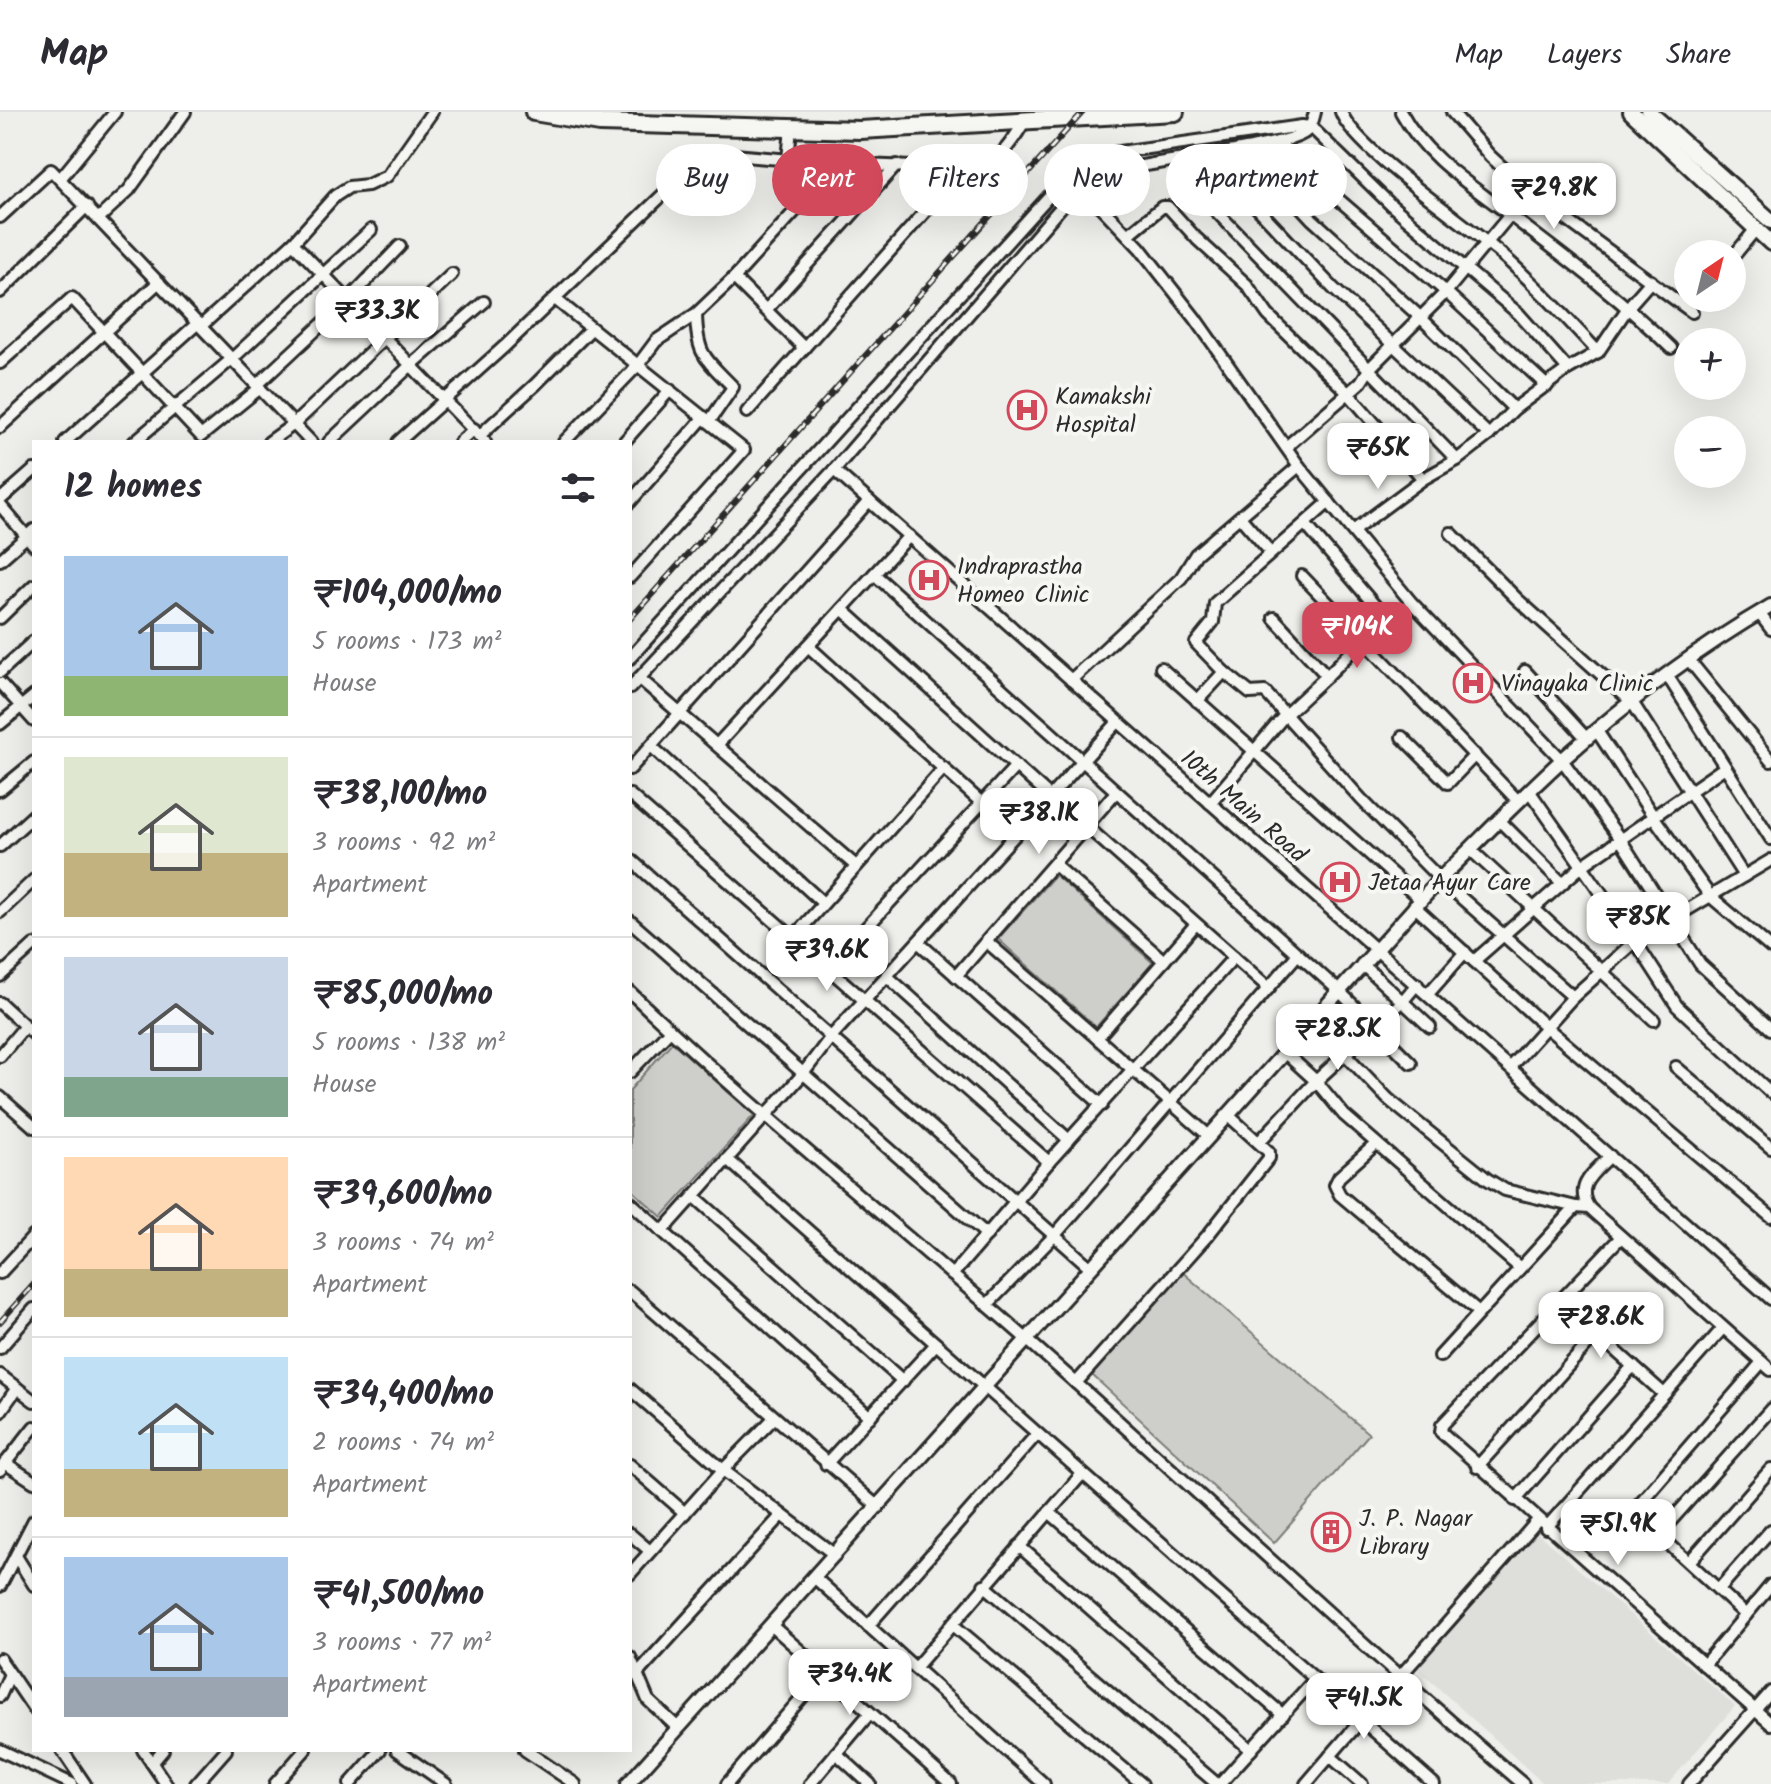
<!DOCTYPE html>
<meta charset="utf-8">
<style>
:root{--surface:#fff;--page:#f7f7f7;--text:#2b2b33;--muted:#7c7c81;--line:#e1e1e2;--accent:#d1495b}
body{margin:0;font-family:Kalam,sans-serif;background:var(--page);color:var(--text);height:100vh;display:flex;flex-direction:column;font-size:30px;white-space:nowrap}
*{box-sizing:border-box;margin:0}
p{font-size:26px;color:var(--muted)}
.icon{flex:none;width:44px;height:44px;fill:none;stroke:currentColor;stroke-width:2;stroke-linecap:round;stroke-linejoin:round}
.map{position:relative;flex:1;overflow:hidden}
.drawer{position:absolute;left:32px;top:328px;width:600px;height:1312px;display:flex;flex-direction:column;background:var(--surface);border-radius:0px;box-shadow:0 8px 32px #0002}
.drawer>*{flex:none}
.banner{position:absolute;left:656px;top:32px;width:760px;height:72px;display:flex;gap:16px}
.needle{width:52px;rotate:35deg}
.fabs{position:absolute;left:1674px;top:128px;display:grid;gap:16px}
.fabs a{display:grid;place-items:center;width:72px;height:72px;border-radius:50%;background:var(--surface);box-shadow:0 8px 32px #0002;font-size:40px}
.price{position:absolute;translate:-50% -68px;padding:0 18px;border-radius:16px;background:#fff;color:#222;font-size:26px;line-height:52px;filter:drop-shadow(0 2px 4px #0008)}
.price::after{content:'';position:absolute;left:50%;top:48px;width:24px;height:18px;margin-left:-12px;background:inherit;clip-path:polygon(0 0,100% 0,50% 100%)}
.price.active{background:var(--accent);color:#fff}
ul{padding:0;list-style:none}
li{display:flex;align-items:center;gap:24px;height:200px;padding:0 32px}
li+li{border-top:2px solid var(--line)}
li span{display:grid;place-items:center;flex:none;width:224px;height:160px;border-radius:0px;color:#555}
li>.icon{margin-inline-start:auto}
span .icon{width:96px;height:96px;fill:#fffc;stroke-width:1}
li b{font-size:34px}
h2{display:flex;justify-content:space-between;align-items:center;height:96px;padding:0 32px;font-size:34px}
.tag{padding:0 28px;border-radius:36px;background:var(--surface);box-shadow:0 8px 32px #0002;font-size:28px;line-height:72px}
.tag.active{background:var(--accent);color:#fff}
header{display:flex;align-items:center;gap:48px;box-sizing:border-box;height:112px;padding:0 40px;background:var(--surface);border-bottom:2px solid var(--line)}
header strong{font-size:38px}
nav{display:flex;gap:44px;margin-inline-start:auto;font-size:28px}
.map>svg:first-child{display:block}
.built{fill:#dededb}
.green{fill:#cececa;stroke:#7c7c7a;stroke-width:2}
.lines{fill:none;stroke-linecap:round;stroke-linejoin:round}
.minor-casing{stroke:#2b2b2b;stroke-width:16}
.tertiary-casing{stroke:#2b2b2b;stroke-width:18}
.secondary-casing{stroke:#2b2b2b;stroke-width:20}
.primary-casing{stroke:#2b2b2b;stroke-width:22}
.minor{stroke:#f6f6f2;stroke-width:10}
.tertiary{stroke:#f6f6f2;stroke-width:12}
.secondary{stroke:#f6f6f2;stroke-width:14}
.primary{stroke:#f6f6f2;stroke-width:16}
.rail-casing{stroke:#2b2b2b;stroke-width:6}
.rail{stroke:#f6f6f2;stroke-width:3;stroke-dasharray:9;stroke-linecap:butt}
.labels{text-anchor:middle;stroke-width:8;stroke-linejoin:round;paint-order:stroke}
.poi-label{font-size:24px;fill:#2b2b2b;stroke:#f6f6f2;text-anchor:start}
.street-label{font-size:24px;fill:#2b2b2b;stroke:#f6f6f2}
</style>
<header>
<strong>Map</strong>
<nav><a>Map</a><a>Layers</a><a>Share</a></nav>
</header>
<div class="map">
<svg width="1771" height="1672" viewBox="0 0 1771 1672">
<rect width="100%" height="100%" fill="#eeeeea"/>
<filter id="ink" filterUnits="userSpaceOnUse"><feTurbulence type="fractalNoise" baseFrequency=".0125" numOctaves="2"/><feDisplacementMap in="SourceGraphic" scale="16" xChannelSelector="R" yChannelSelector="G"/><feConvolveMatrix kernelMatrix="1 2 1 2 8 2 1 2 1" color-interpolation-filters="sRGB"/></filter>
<g filter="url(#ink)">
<path class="built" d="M1535,1419L1735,1594L1668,1672H1544L1413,1553Z"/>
<g class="green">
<path d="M1055,763L1153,851L1096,915L998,827Z"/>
<path d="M672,930L754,1003L662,1105L630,1076V978Z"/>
<path d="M1181,1159L1369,1322L1274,1431L1092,1263Z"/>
</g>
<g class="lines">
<defs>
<g id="minor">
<path d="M1341,0C1354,36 1468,113 1502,143C1536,173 1567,206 1598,240"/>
<path d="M1401,0C1425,45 1471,73 1511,104C1566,146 1621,187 1671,236"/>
<path d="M1452,0L1490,44L1529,80L1692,200"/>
<path d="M1278,30L1316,68L1446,180L1547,274"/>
<path d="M1247,37L1312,107L1420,205L1514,297"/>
<path d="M1209,45L1333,176L1489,323"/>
<path d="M788,48L791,16"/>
<path d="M1175,50L1212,95L1457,348"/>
<path d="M60,67L115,0"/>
<path d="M1080,73L1140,136L1195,206L1299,354L1411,490L1562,648L1620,727L1700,852L1771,917"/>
<path d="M0,105L51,58L311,330"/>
<path d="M98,107L129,78L185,0"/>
<path d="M1128,123L1162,95H1168L1197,127L1247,173L1268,203L1349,282L1423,367L1457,348L1489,323L1514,297L1568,257L1598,240L1629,194L1651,169"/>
<path d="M293,131L485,330"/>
<path d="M1732,146L1755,118"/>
<path d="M0,180L87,94"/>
<path d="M555,187L744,338L630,465"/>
<path d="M767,197L897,53"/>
<path d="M696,202C697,244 705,246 733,275L709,310"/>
<path d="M201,214L293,131L335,84L349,75L368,73L387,64L432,0"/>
<path d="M804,236L734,166L838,52"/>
<path d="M0,251L72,186L201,324L260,276"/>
<path d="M257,273L349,187L400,134"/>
<path d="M747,300L963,57"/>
<path d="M0,315L159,170"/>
<path d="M479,324L535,273L591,217"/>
<path d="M65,330L198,211"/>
<path d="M134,330L233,246L371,118"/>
<path d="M269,330L294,312L452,162"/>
<path d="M329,330L410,254L484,190"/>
<path d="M398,330L505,234L697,50L722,42L838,52L963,57C997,52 1007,39 1024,10"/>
<path d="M460,330L474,317"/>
<path d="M564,330L638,253L656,229L696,202L737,163"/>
<path d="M624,330L670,278"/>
<path d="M1286,335L1361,270L1370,256L1446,180L1529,80"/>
<path d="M834,358L1771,1187"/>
<path d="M0,388L34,358"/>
<path d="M630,390L704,305"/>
<path d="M1329,390L1215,491L1213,510L1196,531L1224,560L1250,581L1265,580L1361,687L1440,767L1573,885"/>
<path d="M0,393L34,433"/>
<path d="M1240,405L1266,435"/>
<path d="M1305,412L1376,495"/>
<path d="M1353,419L1423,367"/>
<path d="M1451,421L1517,487L1632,590L1744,764"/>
<path d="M0,448L34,418"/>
<path d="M874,462L1338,878L1411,951"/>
<path d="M1302,464L1519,690"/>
<path d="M842,497L1050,685"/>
<path d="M1759,501L1771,517"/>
<path d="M0,506L34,473"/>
<path d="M808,534L1016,722"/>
<path d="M630,546L1050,83L1087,51L1106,42L1302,14L1311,15L1391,93L1519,202L1568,257"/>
<path d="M1689,548L1771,649"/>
<path d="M1161,556L1420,787"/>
<path d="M1525,559L1587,627"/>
<path d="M0,560L34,529"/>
<path d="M1667,563L1771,727"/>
<path d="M1327,564L1363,528"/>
<path d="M639,566L856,754"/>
<path d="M1071,568L1181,466L1196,442L1299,354"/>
<path d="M0,571L34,609"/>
<path d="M630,576L834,358L1080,73C1134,48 1198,48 1256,35C1271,31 1291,29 1304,21C1311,17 1313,8 1315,0"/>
<path d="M1197,589L1224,560"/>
<path d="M0,612L34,584"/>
<path d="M1597,619L1653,704L1710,784L1771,836"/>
<path d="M1402,625L1448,671L1475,643"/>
<path d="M717,633L909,424"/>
<path d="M651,634L823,791"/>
<path d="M630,657L869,389"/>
<path d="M0,678L34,650"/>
<path d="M1530,680L1635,829L1677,894L1771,981"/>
<path d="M630,683L1049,1050"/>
<path d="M1210,691L1285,603L1327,564L1274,506"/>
<path d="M1500,709L1562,771"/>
<path d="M1086,714L1269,876"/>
<path d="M0,734L34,703"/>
<path d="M1470,737L1654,908"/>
<path d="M630,747L1091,1156"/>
<path d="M1054,752L1164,849"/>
<path d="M1414,794L1546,915L1771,1105"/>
<path d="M0,800L34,768"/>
<path d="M630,809L987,1123"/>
<path d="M792,827L944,656"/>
<path d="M918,830L1102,993"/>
<path d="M987,830L1209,1024"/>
<path d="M1474,849L1582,754L1725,655"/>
<path d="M1362,852L1430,915"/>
<path d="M827,858L1016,654"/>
<path d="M0,864L34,833"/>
<path d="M887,864L1069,1028"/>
<path d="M956,864L1116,680"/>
<path d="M630,880C773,1017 930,1139 1076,1271C1225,1405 1371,1542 1523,1672"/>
<path d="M1428,882L1465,840"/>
<path d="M0,891L34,922"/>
<path d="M1308,911L1346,943L1388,987L1487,1067L1505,1078L1576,1095L1589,1096L1771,1258"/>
<path d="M1097,926L1196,812"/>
<path d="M1283,939L1316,969L1344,1003L1520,1156"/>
<path d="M0,944L25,914"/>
<path d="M1510,955L1573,885L1635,829L1771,748"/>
<path d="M1676,955L1771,1036"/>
<path d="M630,960L670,918"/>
<path d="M0,985L34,1015"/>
<path d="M1259,1030L1316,969L1402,890L1417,872"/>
<path d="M1376,1032L1339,1065L1335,1073L1340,1083L1479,1200"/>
<path d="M727,1047L1434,1672"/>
<path d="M694,1084L903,1269"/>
<path d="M630,1090L870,1305"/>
<path d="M1589,1096C1574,1073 1594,1061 1610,1044"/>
<path d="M663,1119L802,963L831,925L1118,610"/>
<path d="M1621,1125L1442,1313L1441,1320L1771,1612"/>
<path d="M0,1161L34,1124"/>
<path d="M952,1163L1049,1050L1234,845"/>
<path d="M630,1179L878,1395"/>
<path d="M1560,1189L1664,1282"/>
<path d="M987,1193L1055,1123L1298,842"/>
<path d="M0,1236L34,1197"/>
<path d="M1440,1244L1576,1095"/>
<path d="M0,1263L34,1289"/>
<path d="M1076,1271L1208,1123L1269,1046V1040L1228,1003"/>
<path d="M630,1277L723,1358L835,1443"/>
<path d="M0,1300L17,1276"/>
<path d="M5,1351L34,1370"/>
<path d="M826,1352L936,1232"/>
<path d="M630,1353L685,1401"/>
<path d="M1477,1355L1597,1222"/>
<path d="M0,1358L34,1315"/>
<path d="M1515,1388L1633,1254"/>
<path d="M1049,1400L1283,1603"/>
<path d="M1546,1416L1723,1216"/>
<path d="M630,1422L650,1439"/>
<path d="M1659,1422L1771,1297"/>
<path d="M1019,1434L1251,1638"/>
<path d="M16,1444L34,1473"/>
<path d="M1689,1450L1771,1357"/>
<path d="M630,1462L723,1358L774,1306"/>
<path d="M814,1465L1044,1672"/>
<path d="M984,1473L1217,1672"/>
<path d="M0,1474L34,1408"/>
<path d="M1719,1477L1771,1418"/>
<path d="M1746,1503L1633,1399L1762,1250"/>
<path d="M952,1512L1142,1672"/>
<path d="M771,1513L951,1672"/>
<path d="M868,1514L1037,1322"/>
<path d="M630,1545L648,1588L678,1616"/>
<path d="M0,1547L34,1597"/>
<path d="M1704,1553L1771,1473"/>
<path d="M915,1556L1082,1362"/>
<path d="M636,1563L782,1403"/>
<path d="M0,1584L10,1562"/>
<path d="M0,1638L72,1672"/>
<path d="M62,1638L85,1672"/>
<path d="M143,1638L166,1672"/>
<path d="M397,1638L446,1672"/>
<path d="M525,1638L575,1672"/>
<path d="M836,1641L870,1672"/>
<path d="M1330,1644L1362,1672"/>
<path d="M152,1651L163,1638"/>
<path d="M196,1672L226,1638"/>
<path d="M275,1672L305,1638"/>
<path d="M350,1672L380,1638"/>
<path d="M727,1672L824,1560"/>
<path d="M810,1672L870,1601"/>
<path d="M1220,1672L1314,1568"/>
<path d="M1306,1672C1382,1583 1461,1497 1538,1408"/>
<path d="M1689,1672L1771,1580"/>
</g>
<path id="tertiary" d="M628,1672L1440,767C1481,727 1521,685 1563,647C1627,590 1697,537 1771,494"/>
<g id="secondary">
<path d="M1631,0L1771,131"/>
<path d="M1649,0L1771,109"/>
</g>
<path id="primary" d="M534,0L600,11L860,18L1175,0"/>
</defs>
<use href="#minor" class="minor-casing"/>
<use href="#tertiary" class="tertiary-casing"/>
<use href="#secondary" class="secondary-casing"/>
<use href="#primary" class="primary-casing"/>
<use href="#minor" class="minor"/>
<use href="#tertiary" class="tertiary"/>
<use href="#secondary" class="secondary"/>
<use href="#primary" class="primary"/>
<defs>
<g id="rail">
<path d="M630,507L1083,0"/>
<path d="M0,1210L34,1172"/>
</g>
</defs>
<use href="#rail" class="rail-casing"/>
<use href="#rail" class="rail"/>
</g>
</g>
<defs>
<symbol id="hospital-ring" viewBox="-11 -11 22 22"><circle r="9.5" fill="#f6f6f2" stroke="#d1495b" stroke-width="1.5"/><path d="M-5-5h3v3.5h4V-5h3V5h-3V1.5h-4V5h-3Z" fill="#d1495b"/></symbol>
<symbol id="building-ring" viewBox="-11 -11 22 22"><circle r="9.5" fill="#f6f6f2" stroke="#d1495b" stroke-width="1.5"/><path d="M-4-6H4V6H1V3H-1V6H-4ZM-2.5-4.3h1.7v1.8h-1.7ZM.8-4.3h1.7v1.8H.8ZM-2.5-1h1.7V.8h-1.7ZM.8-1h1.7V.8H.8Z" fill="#d1495b"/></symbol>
</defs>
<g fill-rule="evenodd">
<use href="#hospital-ring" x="1005" y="276" width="44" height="44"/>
<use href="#hospital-ring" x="907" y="446" width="44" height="44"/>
<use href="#hospital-ring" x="1451" y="549" width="44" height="44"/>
<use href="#hospital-ring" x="1318" y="748" width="44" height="44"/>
<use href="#building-ring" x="1309" y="1398" width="44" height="44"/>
</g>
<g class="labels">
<g class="poi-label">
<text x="1055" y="292">Kamakshi<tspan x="1055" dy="28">Hospital</tspan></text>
<text x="957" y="462">Indraprastha<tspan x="957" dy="28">Homeo Clinic</tspan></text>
<text x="1501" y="579">Vinayaka Clinic</text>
<text x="1368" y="778">Jetaa Ayur Care</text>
<text x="1359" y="1414">J. P. Nagar<tspan x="1359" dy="28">Library</tspan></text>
</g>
<g class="street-label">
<text transform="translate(1244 694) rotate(41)" y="8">10th Main Road</text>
</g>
</g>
</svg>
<div class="fabs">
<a><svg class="needle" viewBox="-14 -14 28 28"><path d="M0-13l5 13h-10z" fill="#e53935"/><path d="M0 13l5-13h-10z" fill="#7c7c81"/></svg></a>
<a>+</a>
<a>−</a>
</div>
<b class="price" style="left:1554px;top:119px">₹29.8K</b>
<b class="price" style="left:377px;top:242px">₹33.3K</b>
<b class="price" style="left:1378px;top:379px">₹65K</b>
<b class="price active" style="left:1357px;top:558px">₹104K</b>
<b class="price" style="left:1039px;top:744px">₹38.1K</b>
<b class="price" style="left:1638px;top:848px">₹85K</b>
<b class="price" style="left:827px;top:881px">₹39.6K</b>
<b class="price" style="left:1338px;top:960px">₹28.5K</b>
<b class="price" style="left:1601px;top:1248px">₹28.6K</b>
<b class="price" style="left:1618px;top:1455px">₹51.9K</b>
<b class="price" style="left:850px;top:1605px">₹34.4K</b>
<b class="price" style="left:1364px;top:1629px">₹41.5K</b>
<div class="banner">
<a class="tag">Buy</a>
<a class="tag active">Rent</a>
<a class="tag">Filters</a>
<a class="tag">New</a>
<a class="tag">Apartment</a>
</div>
<section class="drawer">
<h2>12 homes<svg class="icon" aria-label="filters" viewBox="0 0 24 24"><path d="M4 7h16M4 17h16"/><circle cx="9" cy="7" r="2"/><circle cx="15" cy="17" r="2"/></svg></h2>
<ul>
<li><span style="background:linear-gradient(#a9c7e8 75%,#8fb573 0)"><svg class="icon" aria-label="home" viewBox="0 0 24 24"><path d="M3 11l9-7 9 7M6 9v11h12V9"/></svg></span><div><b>₹104,000/mo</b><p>5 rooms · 173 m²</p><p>House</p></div></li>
<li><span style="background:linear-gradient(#dfe7d0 60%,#c2b280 0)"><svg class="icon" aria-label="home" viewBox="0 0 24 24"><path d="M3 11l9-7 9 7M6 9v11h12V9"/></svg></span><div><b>₹38,100/mo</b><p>3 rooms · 92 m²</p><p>Apartment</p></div></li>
<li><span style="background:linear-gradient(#c9d6e8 75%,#7fa58c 0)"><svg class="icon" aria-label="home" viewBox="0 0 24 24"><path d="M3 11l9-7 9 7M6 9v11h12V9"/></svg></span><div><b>₹85,000/mo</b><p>5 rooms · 138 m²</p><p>House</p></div></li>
<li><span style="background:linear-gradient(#ffd9b3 70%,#c2b280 0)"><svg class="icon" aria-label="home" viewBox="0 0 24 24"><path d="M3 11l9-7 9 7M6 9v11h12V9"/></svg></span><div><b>₹39,600/mo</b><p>3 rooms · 74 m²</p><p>Apartment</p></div></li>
<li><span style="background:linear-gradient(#bfe0f5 70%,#c2b280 0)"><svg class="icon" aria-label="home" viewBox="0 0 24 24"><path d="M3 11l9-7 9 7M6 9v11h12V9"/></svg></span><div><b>₹34,400/mo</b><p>2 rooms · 74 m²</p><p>Apartment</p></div></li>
<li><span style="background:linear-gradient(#a9c7e8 75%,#9aa5b1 0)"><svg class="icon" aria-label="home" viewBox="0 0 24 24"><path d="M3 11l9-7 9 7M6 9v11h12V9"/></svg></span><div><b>₹41,500/mo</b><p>3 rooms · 77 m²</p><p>Apartment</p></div></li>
</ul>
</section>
</div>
